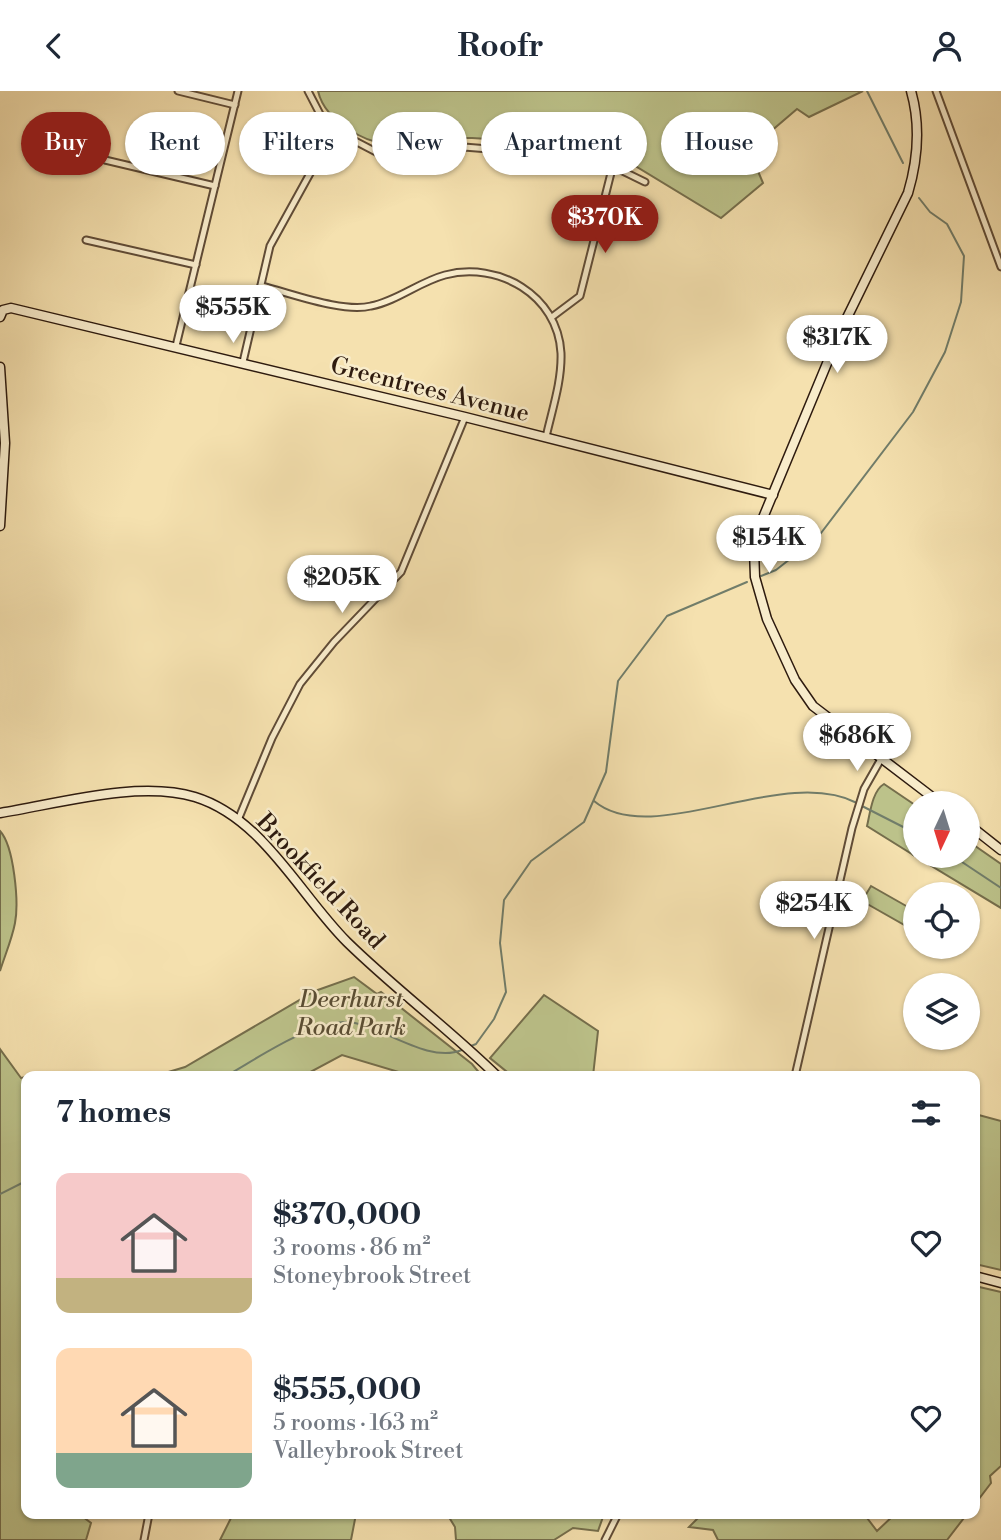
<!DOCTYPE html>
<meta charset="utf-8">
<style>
:root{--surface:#fff;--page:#f2f2f3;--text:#1f2937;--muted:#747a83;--accent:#8f2418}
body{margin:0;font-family:"Libre Bodoni",serif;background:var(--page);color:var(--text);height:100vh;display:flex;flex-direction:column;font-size:26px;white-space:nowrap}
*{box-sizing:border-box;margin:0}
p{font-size:23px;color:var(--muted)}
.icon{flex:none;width:38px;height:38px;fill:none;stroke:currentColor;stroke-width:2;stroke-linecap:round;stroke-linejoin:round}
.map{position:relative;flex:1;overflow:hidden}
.sheet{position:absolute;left:21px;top:980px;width:959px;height:448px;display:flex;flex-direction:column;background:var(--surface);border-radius:14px;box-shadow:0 2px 5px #0004}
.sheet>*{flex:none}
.guide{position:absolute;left:21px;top:21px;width:959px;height:63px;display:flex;gap:14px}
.needle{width:46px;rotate:184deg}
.buttons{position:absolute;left:903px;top:700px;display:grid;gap:14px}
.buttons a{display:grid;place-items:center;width:77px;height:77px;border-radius:50%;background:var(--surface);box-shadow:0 2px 5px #0004;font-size:35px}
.price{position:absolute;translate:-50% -60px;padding:0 16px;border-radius:24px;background:#fff;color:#222;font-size:23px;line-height:46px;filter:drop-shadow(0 2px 4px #0008)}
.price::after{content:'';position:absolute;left:50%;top:42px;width:21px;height:16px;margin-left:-10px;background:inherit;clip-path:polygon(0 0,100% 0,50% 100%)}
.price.active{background:var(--accent);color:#fff}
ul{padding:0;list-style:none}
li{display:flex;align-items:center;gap:21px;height:175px;padding:0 35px}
li span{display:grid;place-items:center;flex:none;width:196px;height:140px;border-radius:14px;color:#555}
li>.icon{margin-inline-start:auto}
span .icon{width:84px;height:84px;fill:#fffc;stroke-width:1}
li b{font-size:30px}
h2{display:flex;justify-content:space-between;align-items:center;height:84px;padding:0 35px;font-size:30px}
.pill{padding:0 24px;border-radius:32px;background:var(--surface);box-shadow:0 2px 5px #0004;font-size:24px;line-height:63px}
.pill.active{background:var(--accent);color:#fff}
header{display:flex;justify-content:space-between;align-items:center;height:91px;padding:0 35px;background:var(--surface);font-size:32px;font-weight:600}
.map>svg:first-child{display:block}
.green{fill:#bcc28a;stroke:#756e4c;stroke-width:2}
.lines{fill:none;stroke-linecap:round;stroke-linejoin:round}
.stream{stroke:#717d6a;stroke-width:2}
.street-casing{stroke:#604c37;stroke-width:9}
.secondary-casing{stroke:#2e1b0f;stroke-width:11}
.street{stroke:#f8eccb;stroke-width:5}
.secondary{stroke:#f8eccb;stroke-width:8}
.labels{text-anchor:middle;stroke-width:5;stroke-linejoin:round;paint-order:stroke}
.street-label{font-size:24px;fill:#2e1b0f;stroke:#f8eccb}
.park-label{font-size:24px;font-style:italic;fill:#594d34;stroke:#f8eccb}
</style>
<header><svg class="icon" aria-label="back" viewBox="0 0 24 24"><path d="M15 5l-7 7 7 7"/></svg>Roofr<svg class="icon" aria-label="person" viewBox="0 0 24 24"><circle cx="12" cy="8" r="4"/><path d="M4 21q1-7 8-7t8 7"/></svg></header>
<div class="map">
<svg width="1001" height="1449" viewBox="0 0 1001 1449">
<rect width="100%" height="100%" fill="#f5e1af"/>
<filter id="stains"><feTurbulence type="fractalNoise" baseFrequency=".00286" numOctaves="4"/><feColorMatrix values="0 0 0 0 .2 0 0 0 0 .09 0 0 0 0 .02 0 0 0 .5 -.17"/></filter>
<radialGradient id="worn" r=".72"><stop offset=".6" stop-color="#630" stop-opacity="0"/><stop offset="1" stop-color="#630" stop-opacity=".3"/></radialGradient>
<g class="green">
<path d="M318,0H863L809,26L797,18L749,59L763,92L721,127L622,67L606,61C562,56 516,49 472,47C423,45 392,69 347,37C333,27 322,17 318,0Z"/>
<path d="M884,693L915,714V765L867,735C870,723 872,700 884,693Z"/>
<path d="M0,740C14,755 19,811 15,832C12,848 5,864 0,880Z"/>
<path d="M968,750L1001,773V817L915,765H968Z"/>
<path d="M871,795L915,820V840L862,810Z"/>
<path d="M354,886L377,903L381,901L472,973L482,985H412L342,964L303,985H155L185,976L315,900Z"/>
<path d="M544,904L598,940L593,985H512L490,967Z"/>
<path d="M0,958L21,987L26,986V1423H79L91,1432L86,1449H0Z"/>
<path d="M975,1023L1001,1030V1179L975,1173Z"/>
<path d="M975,1195L1001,1201V1375L990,1385L991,1392L975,1413Z"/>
<path d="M233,1423H356L351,1449H220Z"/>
<path d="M447,1423H604L598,1440L573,1437L554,1449H456L455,1436Z"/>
<path d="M702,1423H864L877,1440L895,1423H967L947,1449H718L713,1439L689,1436Z"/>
</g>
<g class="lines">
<g class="stream">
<path d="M867,0L903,72"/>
<path d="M761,485L776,479L818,446L913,321L945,261L961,211L964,165L947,133L930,121L919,107"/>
<path d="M594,710C652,759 783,673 857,712"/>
<path d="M862,715L915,742"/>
<path d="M953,765L1001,797"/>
<path d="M471,955L476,953L494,928L506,901L500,852L504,809L531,770L584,731L606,681L618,590L667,525L747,491"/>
<path d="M226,985C258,967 307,933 344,931C375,929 425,974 462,959"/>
<path d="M0,1103L26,1090"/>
</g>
<defs>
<g id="street">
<path d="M178,0L235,14"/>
<path d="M308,0L321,25L334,39L378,62L406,63L464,56L596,67L645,91"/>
<path d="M936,0L1001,176"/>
<path d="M105,69L215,95"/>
<path d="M86,149L196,174"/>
<path d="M261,195C291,202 342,222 371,215C397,210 419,191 445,184C498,170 558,204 561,262C562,290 552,319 546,346"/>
<path d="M552,226L580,205L613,74"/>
<path d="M176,255L238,0"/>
<path d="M243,271L270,155L334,39"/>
<path d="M238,729L272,647L300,593L334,551L401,481L465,326"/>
<path d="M795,985L852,737L864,698L881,668"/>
<path d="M144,1449L149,1423"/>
<path d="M605,1449L618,1423"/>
</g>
<g id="secondary">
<path d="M911,0C921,35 918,68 908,102L840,241L760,434L754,458L755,486L767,528L795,589L813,615L940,712"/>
<path d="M0,226L3,219L11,217L465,326L773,404"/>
<path d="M0,276L5,352L0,435"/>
<path d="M0,722C57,713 138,689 195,706C263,727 299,803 347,851C395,898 449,938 497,985"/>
<path d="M968,733L1001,759"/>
<path d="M975,1185L1001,1192"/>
</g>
</defs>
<use href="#street" class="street-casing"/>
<use href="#secondary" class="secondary-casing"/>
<use href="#street" class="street"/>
<use href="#secondary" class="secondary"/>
</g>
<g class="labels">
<g class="street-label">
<text transform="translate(430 298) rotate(14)" y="8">Greentrees Avenue</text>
<text transform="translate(321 790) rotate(47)" y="8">Brookfield Road</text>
</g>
<g class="park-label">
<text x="351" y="916">Deerhurst<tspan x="351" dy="28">Road Park</tspan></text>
</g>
</g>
<rect width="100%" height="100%" filter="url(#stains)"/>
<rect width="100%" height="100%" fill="url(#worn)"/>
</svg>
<div class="buttons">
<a><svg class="needle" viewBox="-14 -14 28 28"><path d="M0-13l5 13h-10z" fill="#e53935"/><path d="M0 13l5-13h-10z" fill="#747a83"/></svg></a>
<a><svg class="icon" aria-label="locate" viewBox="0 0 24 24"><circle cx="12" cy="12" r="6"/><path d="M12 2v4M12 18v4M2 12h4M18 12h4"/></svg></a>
<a><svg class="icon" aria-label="layers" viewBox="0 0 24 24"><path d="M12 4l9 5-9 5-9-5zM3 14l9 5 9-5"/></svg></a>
</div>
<b class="price active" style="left:605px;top:164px">$370K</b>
<b class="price" style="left:233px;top:254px">$555K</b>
<b class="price" style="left:837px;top:284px">$317K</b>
<b class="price" style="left:769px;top:484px">$154K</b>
<b class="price" style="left:342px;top:524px">$205K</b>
<b class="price" style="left:857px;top:682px">$686K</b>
<b class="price" style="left:814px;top:850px">$254K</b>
<div class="guide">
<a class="pill active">Buy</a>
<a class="pill">Rent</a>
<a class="pill">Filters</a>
<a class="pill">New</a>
<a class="pill">Apartment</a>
<a class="pill">House</a>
</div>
<section class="sheet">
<h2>7 homes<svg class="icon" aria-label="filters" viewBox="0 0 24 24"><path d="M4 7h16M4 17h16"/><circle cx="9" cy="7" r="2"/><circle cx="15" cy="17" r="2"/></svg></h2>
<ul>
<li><span style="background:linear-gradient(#f6c9c9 75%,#c2b280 0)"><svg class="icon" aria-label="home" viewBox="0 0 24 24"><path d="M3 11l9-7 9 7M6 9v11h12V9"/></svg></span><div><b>$370,000</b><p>3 rooms · 86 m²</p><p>Stoneybrook Street</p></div><svg class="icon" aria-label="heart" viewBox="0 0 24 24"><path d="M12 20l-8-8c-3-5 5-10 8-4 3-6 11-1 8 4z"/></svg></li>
<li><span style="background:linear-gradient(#ffd9b3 75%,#7fa58c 0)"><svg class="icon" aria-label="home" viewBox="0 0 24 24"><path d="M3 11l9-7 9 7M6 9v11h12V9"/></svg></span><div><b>$555,000</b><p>5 rooms · 163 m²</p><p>Valleybrook Street</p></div><svg class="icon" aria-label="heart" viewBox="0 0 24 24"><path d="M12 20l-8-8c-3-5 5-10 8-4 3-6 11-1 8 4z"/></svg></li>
</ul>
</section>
</div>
